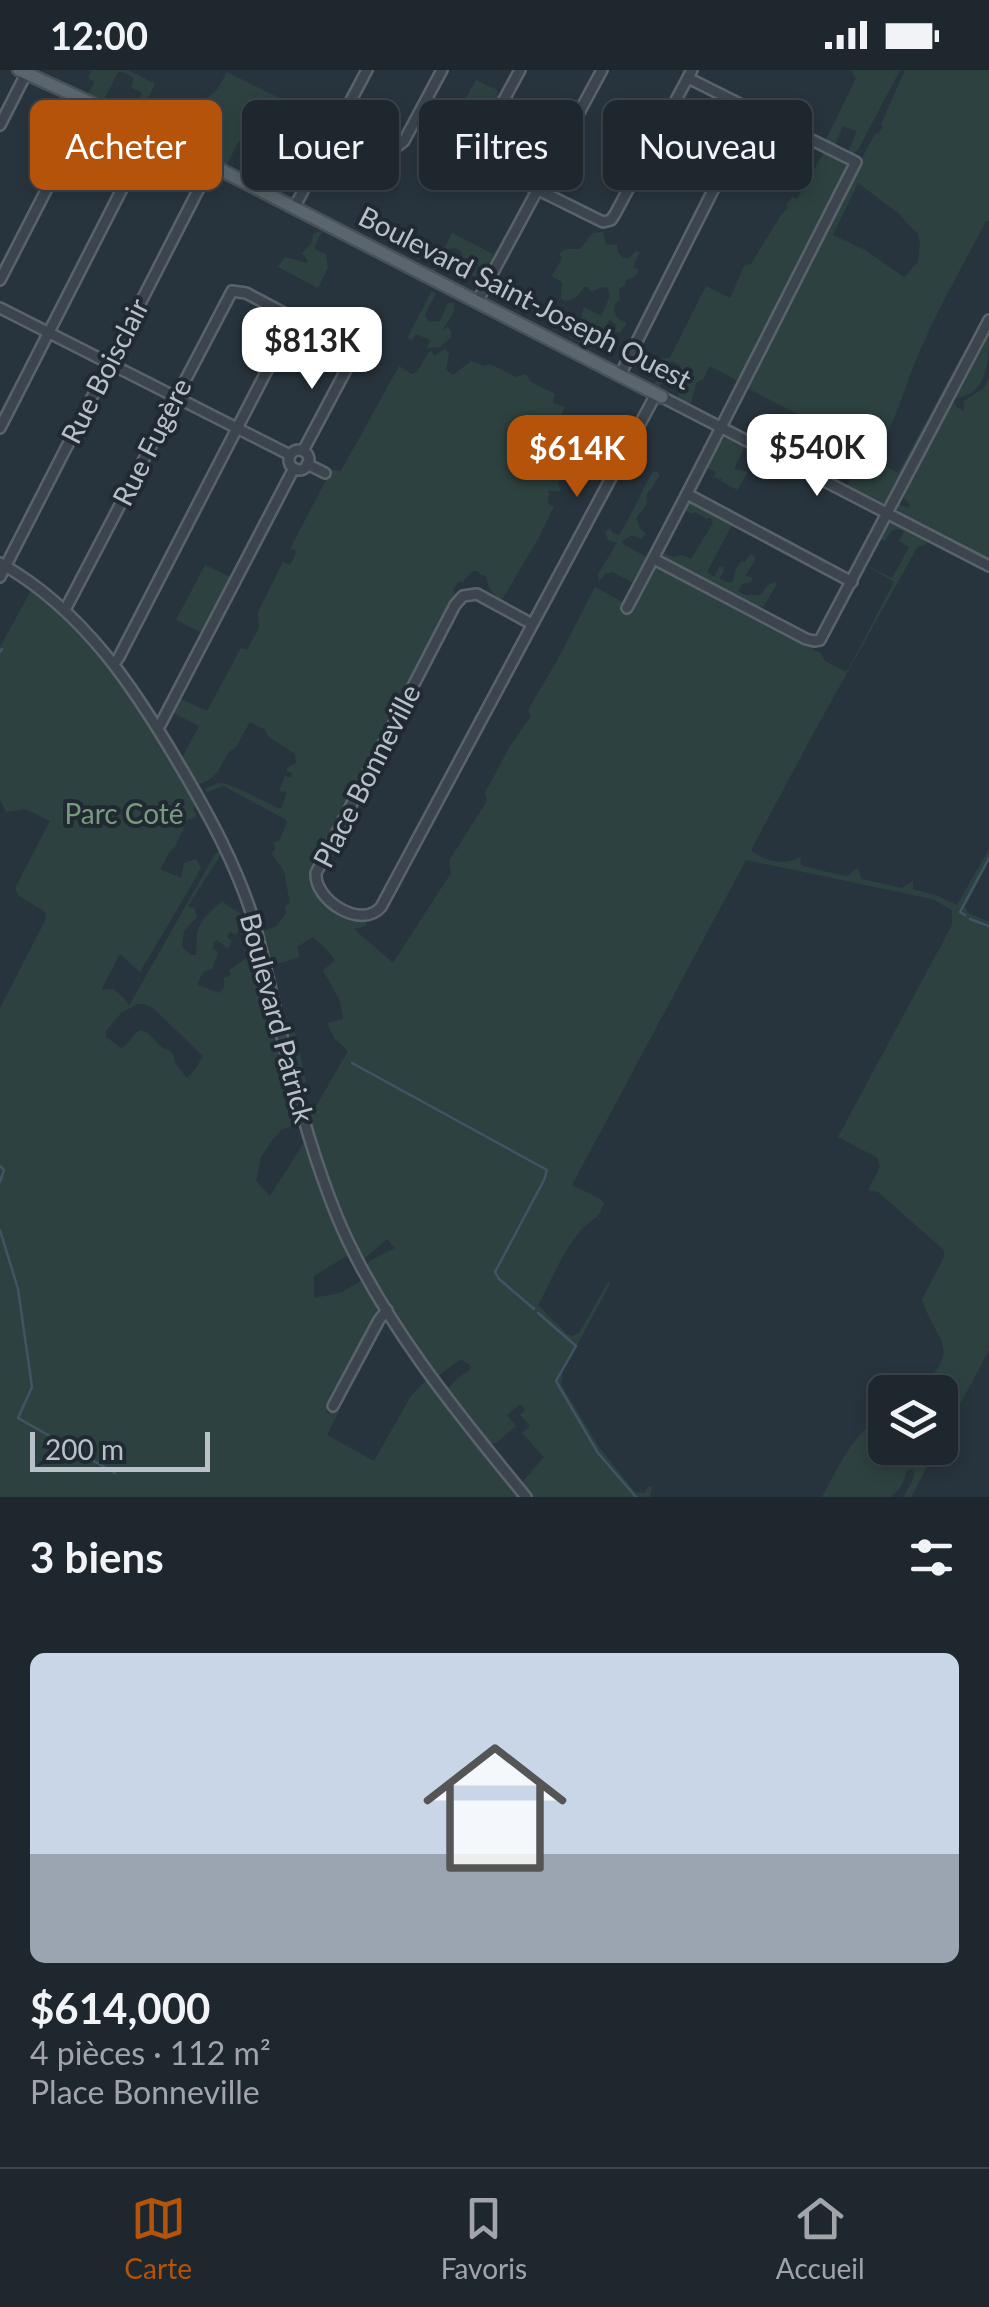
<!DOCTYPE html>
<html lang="fr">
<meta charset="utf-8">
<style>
:root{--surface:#1e272e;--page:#2b333a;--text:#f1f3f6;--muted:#a1a5aa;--line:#3c444a;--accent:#b45309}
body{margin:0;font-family:Lato,sans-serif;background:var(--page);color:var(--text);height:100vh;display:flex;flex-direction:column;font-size:38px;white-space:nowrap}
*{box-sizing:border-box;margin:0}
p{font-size:32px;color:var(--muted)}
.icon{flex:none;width:55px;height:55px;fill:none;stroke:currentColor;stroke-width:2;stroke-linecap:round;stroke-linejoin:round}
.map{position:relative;height:1427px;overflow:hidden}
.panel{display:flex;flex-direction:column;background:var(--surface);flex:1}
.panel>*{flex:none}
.guide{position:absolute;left:30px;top:30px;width:930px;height:90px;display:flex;gap:20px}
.fabs{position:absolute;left:868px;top:1305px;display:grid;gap:20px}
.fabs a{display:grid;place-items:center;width:90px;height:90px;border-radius:15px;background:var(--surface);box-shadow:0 5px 15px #0003,0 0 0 2px var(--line);font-size:50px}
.scale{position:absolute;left:30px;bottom:25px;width:180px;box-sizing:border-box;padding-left:10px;border:5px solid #b8c0c8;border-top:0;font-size:28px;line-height:35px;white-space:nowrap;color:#b8c0c8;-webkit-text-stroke:8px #212a32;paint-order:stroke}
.price{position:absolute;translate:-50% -85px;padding:0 22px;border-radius:20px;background:#fff;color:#222;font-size:32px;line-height:65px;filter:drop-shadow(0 2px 5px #0008)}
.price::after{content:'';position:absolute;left:50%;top:60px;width:30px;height:22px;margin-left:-15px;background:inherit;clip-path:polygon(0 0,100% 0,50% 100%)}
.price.selected{background:var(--accent);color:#fff}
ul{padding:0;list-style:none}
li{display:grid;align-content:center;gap:20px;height:530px;padding:0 30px}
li+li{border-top:2px solid var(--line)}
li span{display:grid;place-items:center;height:310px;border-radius:15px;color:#555}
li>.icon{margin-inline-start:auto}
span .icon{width:180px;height:180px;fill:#fffc;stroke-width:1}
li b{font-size:42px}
h2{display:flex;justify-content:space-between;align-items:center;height:120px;padding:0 30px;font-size:42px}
.tag{padding:0 35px;border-radius:15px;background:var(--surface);box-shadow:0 5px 15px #0003,0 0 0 2px var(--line);font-size:35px;line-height:90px}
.tag.selected{background:var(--accent);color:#fff}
.status{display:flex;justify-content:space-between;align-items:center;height:70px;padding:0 50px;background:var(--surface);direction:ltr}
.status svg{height:28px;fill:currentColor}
.dock{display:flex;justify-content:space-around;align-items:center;height:140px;border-top:2px solid var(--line);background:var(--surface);font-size:28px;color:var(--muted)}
.dock a{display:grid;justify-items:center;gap:5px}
.dock .selected{color:var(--accent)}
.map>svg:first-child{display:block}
.green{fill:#2d4240;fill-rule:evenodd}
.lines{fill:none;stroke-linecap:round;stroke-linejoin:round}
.stream{stroke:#405464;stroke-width:2.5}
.minor-casing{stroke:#5a636b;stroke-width:14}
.major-casing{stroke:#485159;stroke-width:16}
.minor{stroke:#3c454d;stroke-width:9}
.major{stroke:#5a656d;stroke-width:11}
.labels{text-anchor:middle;stroke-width:8;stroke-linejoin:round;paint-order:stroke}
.street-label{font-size:28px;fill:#b8c0c8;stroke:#212a32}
.park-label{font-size:28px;fill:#799b7d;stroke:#212a32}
</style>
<div class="status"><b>12:00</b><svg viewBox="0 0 49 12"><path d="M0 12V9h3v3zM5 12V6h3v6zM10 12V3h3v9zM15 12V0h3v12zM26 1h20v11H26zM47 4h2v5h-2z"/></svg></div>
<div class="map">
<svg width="989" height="1427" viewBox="0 0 989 1427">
<rect width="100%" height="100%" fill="#28343d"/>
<g class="green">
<path d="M92,0H128L155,14L139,47L143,52L115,37H120L124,29L135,37L142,23L131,17L134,9L130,5L119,1L104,29L107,31L106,33L88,23L95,12L88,8Z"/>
<path d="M851,0H900L858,80L852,85L848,82L857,61L843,56L835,74L825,72L856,8Z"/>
<path d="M905,0H989V151H986C962,197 936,242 916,290C903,321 896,353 876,382L874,390L898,403L966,278L886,432L883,433L847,415L867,379L745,317L820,165L875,64L879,63L883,56L881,54ZM858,113L898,143L918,164L920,172L918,192L904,207L865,180L833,165Z"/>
<path d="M227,2L283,30L268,59L258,55L253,61L265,65L257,80L239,71L226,96L195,80L196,78L206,82L208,79L198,73L214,42L209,39L207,28L217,20Z"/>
<path d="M476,10L497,20L498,28L494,31L472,32L464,46L453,51Z"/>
<path d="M719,28L743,41L744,47L730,77L725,75L720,78L718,71L701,63Z"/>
<path d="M824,82L850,92L804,181L742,313L710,296L703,309L696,313L691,334L679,328L675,309L681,296L671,291L665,303L668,305L659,317L653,315L656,311L653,307V298L663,289L670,288L706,216L730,228L744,196L751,194L781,145L786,140L787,133L792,127L797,129Z"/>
<path d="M322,161L314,179L326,184L328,198L318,218L278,197L285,187L307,193L308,191L302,183L311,174L314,163Z"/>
<path d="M603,162L606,175L617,174V181L623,188H629L636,181L640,182L633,197L639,200L635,206L625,211V215L619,219L620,229L615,234L614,241L618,249L627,253L620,263L615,262L616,255L610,250L604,258L603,265L589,277L570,268L580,253L584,237L601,246L610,226L608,218L602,217L591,222L588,217H584C580,225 572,231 564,231L561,228L562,212L552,206L562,188L559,184L565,179H580L593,163Z"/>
<path d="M452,163L493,184L492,187L496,188L487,203L478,201L477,203L485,208L483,211L472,205L479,195L466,188L464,191L461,181L455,178L447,179L434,203L423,197L424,195L433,199Z"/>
<path d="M432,221L436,223L425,245L429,252L440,251L448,233H454C456,242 449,250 444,257V260L448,257L451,261V267L440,277L427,278L430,270L416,264L412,270L407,268Z"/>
<path d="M989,264C989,288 988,325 956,328Z"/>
<path d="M445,279L449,283L446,300L453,305L471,291L485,296L490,294L516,307L526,304L531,312L555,324L553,333L565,337L561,345L580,355L568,366V373L586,367L588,368L582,382L573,386L568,398L565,400L558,413L561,421H549L548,434L554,436L538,469L500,533L488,516L487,507L480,504L478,501H472L463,512H458L453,520L455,524L443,550L313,802C307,827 344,847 366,850V856L354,859L393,893L451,803L449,791L487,731L485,723L510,676L531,646L528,640L559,587L595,517L624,533L623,539L629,542L654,497L659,495L809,574L814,581L820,582L825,591L844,601L848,600L894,512L866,495L892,508L909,477L899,471L904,462L898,459L891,461L885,471L881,469L889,453L893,452L927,470L924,476H918L813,664L751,780C763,791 787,797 801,786L800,793L803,796L840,805L847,806L857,798L862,809L902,818L913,811V819L938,826L957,835L989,779V791L965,837L968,843L989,852V1280L940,1372V1322H920C961,1271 940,1281 922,1230L944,1187V1180L878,1122L868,1120L880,1097L878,1088L838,1067L952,855V840L932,829L746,790L572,1115L599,1128L604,1133C600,1147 594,1148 584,1157C564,1177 552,1210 538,1235L567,1264L572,1266L579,1263L608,1212L610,1214L563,1301L561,1314L599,1377L635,1422L644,1423L649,1416L652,1417L650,1427H532L521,1414L544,1387L522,1363L530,1356L520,1345L525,1340L520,1334L507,1345L516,1356L496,1373L490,1374L447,1319L464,1303H467L471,1296L462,1290L458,1291L438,1306L395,1246L366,1198L369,1191L395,1178L387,1169L364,1189L341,1144L320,1089L286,964L289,961L295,962L306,1011L302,1014L311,1045L348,981L334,968L327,953L343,949L340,931L323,900L335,891L328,881L313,867L297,877L300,887L270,896L261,862L277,856L286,843L285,836L290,833L284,801L271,783L275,780L274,773L279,771L287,752L285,749L223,716L206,722L205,719C208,718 217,713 220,713C229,712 268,734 281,739L287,722L279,721L285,706L291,708L292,703L287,701V698L296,693L295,684L269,667L264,659L250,652L236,677C223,683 223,700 211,708C207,712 201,713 196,715L181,690L199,656L173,643L181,629L207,641L241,578L247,580L259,558L258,542L283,492L290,495L296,483L295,480L290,479L326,410L324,408L329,399L341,401L399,296L412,304L417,302L429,282L432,281L434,286Z"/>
<path d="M989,308V490L906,447L897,440L899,434L908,438L910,435L904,428L903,421L950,336L955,333L956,337L964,341V331L984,318Z"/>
<path d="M724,368L745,376L734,399L748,402L737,420L721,411L722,409L713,407L716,402L706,397Z"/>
<path d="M656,401L660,405L647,424L646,436L636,448L640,458L646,464L641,469L632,465L622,471L623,474L648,488L635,514L612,502L605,504L599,511L598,504L617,473L609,471L605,463L610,458L613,463L619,465C632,445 640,425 652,403Z"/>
<path d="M693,432L733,453L707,502L714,507L719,497L723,496L724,502L719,508L729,513L732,512C736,503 734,499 742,491L745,492L750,484L755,486V490L745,506L751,507L752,511L742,514L738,521L745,525H761L768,515L775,512L777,514L763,537C743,534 717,522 704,508L701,511L665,490L663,483L674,487L682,485L691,489L713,453L710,447L708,449L695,442L693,444L684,440L689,433Z"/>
<path d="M205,495L232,508L204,564L176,550Z"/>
<path d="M32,519C105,577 149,655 196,733L193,740L196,744V748L188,749L175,777L171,780L160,799L181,808L184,793L196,789L201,797L195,809L140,902L120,884L101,920L113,919L124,928L129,936L215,784L221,780L222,783L188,836L195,839L197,847L184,861L182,877L191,885H196C197,879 196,873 197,867C197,853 212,839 223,831C228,838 237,840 245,847L236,865L230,862L227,867L232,871L228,879L217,870L214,872L213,878L218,883L212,899L203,902L198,912V915L219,923L224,917V908L231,905L229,900L253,884L257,899H262L276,963L272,964V967L277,966L290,1020L286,1023H291L299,1053L281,1060L273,1069L261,1087L256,1111L270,1126L305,1071L324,1125L350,1184L314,1206V1228L340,1223L363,1210L379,1238L326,1341L329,1344L335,1339L339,1341L327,1365L374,1391L411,1326L429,1307L521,1427H0V938L46,849L45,842L18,825L15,818L50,751L25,739L6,742L0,730V577ZM138,934H144L153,938L203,986L196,998L187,1008L176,994L172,982L161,977L149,964L141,960C131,964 130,976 121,978L106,967V961L121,943Z"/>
<path d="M885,1345V1358L877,1367L885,1374V1378H937L911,1427H903L912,1412L914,1402L911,1399L906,1402C904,1414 900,1419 890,1427H822C838,1398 854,1360 885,1345Z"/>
</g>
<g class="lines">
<g class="stream">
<path d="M0,582L2,579"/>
<path d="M965,845L960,842L989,788"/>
<path d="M970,849L989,856"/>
<path d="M352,993L547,1100L544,1110L495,1202L499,1209L534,1239"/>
<path d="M0,1096L4,1100L0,1112"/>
<path d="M0,1160L18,1219L32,1317L18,1348L115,1403"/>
<path d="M538,1243L576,1276L556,1311L598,1383L636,1427"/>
</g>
<defs>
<g id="minor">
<path d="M520,0L480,74L479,87L490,96L603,152L611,150L615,144L692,0"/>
<path d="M341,49L391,76L399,75L404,71L442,0"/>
<path d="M0,55L28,0"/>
<path d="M294,138L367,0"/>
<path d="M0,210L91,33"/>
<path d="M477,232L602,0"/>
<path d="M0,238L290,385"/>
<path d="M620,305L753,41"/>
<path d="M662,327L989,496"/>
<path d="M0,358L150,64"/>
<circle cx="299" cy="390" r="10"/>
<path d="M307,394L325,403"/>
<path d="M687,424L852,512"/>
<path d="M654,489L806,569L814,571L820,570L989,250"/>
<path d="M0,493C84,540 136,620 183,701C210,747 235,793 252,845C264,886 272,928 283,970C297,1029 313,1087 336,1144C377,1245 457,1343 526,1427"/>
<path d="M0,507L211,95"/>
<path d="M627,538C706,390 780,240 856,92L688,8"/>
<path d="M65,540L232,221L246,223L356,281L303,381"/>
<path d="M532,554L477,524L463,526L455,535L316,803C314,830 361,860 381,837L656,324"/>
<path d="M114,594L119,587L294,248"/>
<path d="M158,659L294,398"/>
<path d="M333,1336L379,1250L387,1240"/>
</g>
<path id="major" d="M19,0L91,33L662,327"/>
</defs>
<use href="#minor" class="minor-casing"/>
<use href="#major" class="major-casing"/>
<use href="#minor" class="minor"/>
<use href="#major" class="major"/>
</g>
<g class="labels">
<g class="street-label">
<text transform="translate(525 228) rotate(27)" y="10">Boulevard Saint-Joseph Ouest</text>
<text transform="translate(105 301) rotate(-63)" y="10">Rue Boisclair</text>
<text transform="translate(152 372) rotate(-63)" y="10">Rue Fugère</text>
<text transform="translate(367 706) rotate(-63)" y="10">Place Bonneville</text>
<text transform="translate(277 948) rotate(75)" y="10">Boulevard Patrick</text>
</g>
<g class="park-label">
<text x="124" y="754">Parc Coté</text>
</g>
</g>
</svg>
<div class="fabs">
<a><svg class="icon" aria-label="layers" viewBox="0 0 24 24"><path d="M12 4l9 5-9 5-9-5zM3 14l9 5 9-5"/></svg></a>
</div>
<div class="scale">200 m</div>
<b class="price" style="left:312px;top:322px">$813K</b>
<b class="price" style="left:817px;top:429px">$540K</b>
<b class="price selected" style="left:577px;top:430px">$614K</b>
<div class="guide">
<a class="tag selected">Acheter</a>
<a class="tag">Louer</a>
<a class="tag">Filtres</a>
<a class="tag">Nouveau</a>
</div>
</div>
<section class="panel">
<h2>3 biens<svg class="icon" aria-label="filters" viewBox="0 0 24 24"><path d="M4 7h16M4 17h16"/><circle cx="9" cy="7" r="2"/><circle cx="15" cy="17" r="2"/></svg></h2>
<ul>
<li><span style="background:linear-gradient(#c9d6e8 65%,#9aa5b1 0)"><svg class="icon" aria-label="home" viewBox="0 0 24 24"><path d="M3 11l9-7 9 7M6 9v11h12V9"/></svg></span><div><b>$614,000</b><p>4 pièces · 112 m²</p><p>Place Bonneville</p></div></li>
</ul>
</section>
<nav class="dock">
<a class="selected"><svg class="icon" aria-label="map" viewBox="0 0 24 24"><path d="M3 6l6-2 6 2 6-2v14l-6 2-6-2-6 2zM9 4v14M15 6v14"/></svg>Carte</a>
<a><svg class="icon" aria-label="saved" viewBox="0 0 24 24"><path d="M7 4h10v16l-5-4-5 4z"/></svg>Favoris</a>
<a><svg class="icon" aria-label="home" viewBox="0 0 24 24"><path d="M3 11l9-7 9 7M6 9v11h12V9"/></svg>Accueil</a>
</nav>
